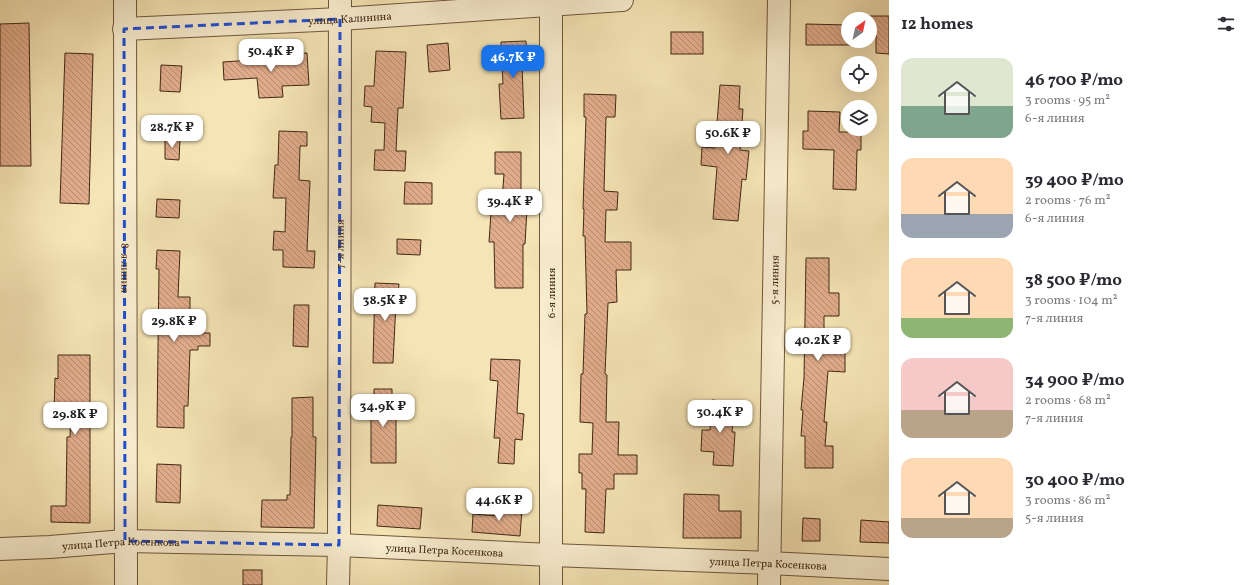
<!DOCTYPE html>
<meta charset="utf-8">
<style>
:root{--surface:#fff;--page:#f7f7f7;--text:#2b2b33;--muted:#7c7c81;--accent:#1a73e8}
body{margin:0;font-family:Vollkorn,serif;background:var(--page);color:var(--text);height:100vh;display:flex;flex-direction:column;font-size:15px;white-space:nowrap}
*{box-sizing:border-box;margin:0}
p{font-size:13px;color:var(--muted)}
.icon{flex:none;width:22px;height:22px;fill:none;stroke:currentColor;stroke-width:2;stroke-linecap:round;stroke-linejoin:round}
.map{position:relative;flex:1;overflow:hidden}
.sheet{display:flex;flex-direction:column;background:var(--surface);width:360px}
.sheet>*{flex:none}
.needle{width:26px;rotate:33deg}
.fabs{position:absolute;left:841px;top:12px;display:grid;gap:8px}
.fabs a{display:grid;place-items:center;width:36px;height:36px;border-radius:50%;background:var(--surface);box-shadow:0 4px 16px #0002;font-size:20px}
.price{position:absolute;translate:-50% -34px;padding:0 9px;border-radius:8px;background:#fff;color:#222;font-size:13px;line-height:26px;filter:drop-shadow(0 1px 2px #0008)}
.price::after{content:'';position:absolute;left:50%;top:24px;width:12px;height:9px;margin-left:-6px;background:inherit;clip-path:polygon(0 0,100% 0,50% 100%)}
.price.on{background:var(--accent);color:#fff}
ul{padding:0;list-style:none}
li{display:flex;align-items:center;gap:12px;height:100px;padding:0 12px}
li span{display:grid;place-items:center;flex:none;width:112px;height:80px;border-radius:12px;color:#555}
li>.icon{margin-inline-start:auto}
span .icon{width:48px;height:48px;fill:#fffc;stroke-width:1}
li b{font-size:17px}
h2{display:flex;justify-content:space-between;align-items:center;height:48px;padding:0 12px;font-size:17px}
main{display:flex;flex:1;min-height:0}
.map>svg:first-child{display:block}
.building{fill:url(#building-back-hatch);stroke:#412814}
.lines{fill:none;stroke-linecap:round;stroke-linejoin:round}
.minor-casing{stroke:#6e573c;stroke-width:24}
.minor{stroke:#f8edcf;stroke-width:22}
.marked{fill:none;stroke:#1d4ed8;stroke-width:3;stroke-dasharray:8 5;stroke-linejoin:round}
.labels{text-anchor:middle;stroke-width:4;stroke-linejoin:round;paint-order:stroke}
.street-label{font-size:11px;fill:#412814;stroke:#f8edcf}
</style>
<main>
<div class="map">
<svg width="889" height="585" viewBox="0 0 889 585">
<defs>
<pattern id="building-back-hatch" width="6" height="6" patternUnits="userSpaceOnUse"><rect width="6" height="6" fill="#e1ac8b"/><path d="M-1 5l2 2M0 0l6 6M5-1l2 2" fill="none" stroke="#b88c70"/></pattern>
</defs>
<rect width="100%" height="100%" fill="#f5e4b5"/>
<filter id="stains"><feTurbulence type="fractalNoise" baseFrequency=".005" numOctaves="4"/><feColorMatrix values="0 0 0 0 .2 0 0 0 0 .09 0 0 0 0 .02 0 0 0 .5 -.17"/></filter>
<radialGradient id="worn" r=".72"><stop offset=".6" stop-color="#630" stop-opacity="0"/><stop offset="1" stop-color="#630" stop-opacity=".3"/></radialGradient>
<g class="building">
<path d="M869,16H889V54L876,53V35H870V19H869Z"/>
<path d="M29,23L31,166H0V24Z"/>
<path d="M806,24L848,25V41H851V45H806Z"/>
<rect x="671" y="32" width="32" height="22"/>
<path d="M526,41L528,65H522L524,118L501,119L499,84H503L501,42Z"/>
<path d="M448,43L450,70L429,72L427,45Z"/>
<path d="M376,51L406,52L403,108H398L396,151H406L405,171L374,170L375,150H384L385,123L371,122L372,107L364,106L365,86H374Z"/>
<path d="M65,53L93,54L89,204L60,203Z"/>
<path d="M307,53L309,85L282,86L283,97L259,98L257,78L224,80L223,62L280,58V54Z"/>
<path d="M161,65L182,66L180,92L160,91Z"/>
<path d="M720,85L740,86L739,109H743L740,150L749,151L746,180L742,179L738,221L713,219L717,167L701,165L702,147L715,148Z"/>
<path d="M584,94L616,95L615,117H606L604,191L618,192L617,210H606L605,242H631V270H616L617,302L608,303L605,374L607,375L606,422H619L618,455H637V474H614V489H606L604,533L585,532L586,489H582V473H579V454H592L593,423L580,422L581,374H583L585,314H587L585,236H583L584,209H583L586,117H584Z"/>
<path d="M808,111L840,112L839,132H861V150H857L856,190L833,189L834,150L803,149V131H808Z"/>
<path d="M279,131L307,132V146H300L299,180L310,181L307,251H315L314,268L283,267V250H273L274,231L285,232L286,198H273L275,165H278Z"/>
<path d="M165,138L180,139L179,160L165,159Z"/>
<path d="M495,152H521V190L528,191L525,244H523V288H495L494,242H489L491,213L501,214L504,174H495Z"/>
<path d="M405,182L432,183V204H404Z"/>
<path d="M157,199L180,200L179,218L156,217Z"/>
<path d="M397,239L421,240L420,255L397,254Z"/>
<path d="M157,250L180,251L178,297H190V333H210V346H198V350H190L188,406H184V428L157,427L159,269H156Z"/>
<path d="M806,258H829V293H839V316H824V346H845V372L828,371L824,422H827L825,446H833V468H805V436H801L803,410H801L804,378Z"/>
<path d="M375,283L399,284L397,302H396L393,363H373Z"/>
<path d="M294,305H309L308,347L293,346Z"/>
<path d="M58,355H90V523L51,522V506H66L67,437H70L71,412H54L55,378L58,379Z"/>
<path d="M491,359L520,360L517,413L524,414L522,440L515,439L514,464L498,463L500,438H494L498,381L490,380Z"/>
<path d="M374,389H392V406L396,407V463H371V406H374Z"/>
<path d="M313,397V437H316L314,528L261,527L262,500H287V495H290L291,437H292V398Z"/>
<path d="M712,400L734,402L732,432H735L733,466L713,465L714,452L701,451L702,430H710Z"/>
<path d="M157,464L181,465L180,503L156,502Z"/>
<path d="M684,494L719,495V511H741V538H683Z"/>
<path d="M378,505L422,508L420,529L377,526Z"/>
<path d="M497,507L522,509L520,536L472,532L473,514L497,516Z"/>
<path d="M803,518L820,519V541H802Z"/>
<path d="M861,520L889,522V543L860,542Z"/>
<rect x="243" y="570" width="19" height="15"/>
</g>
<g class="lines">
<defs>
<g id="minor">
<path id="s1" d="M125,0L126,585"/>
<path d="M551,0V585"/>
<path id="s2" d="M124,29L340,19L622,0"/>
<path id="s3" d="M0,549L50,547L125,541L339,545L551,555L769,563L889,569"/>
<path id="s4" d="M338,585L339,545L340,0"/>
<path id="s5" d="M769,585L779,0"/>
</g>
</defs>
<use href="#minor" class="minor-casing"/>
<use href="#minor" class="minor"/>
</g>
<path class="marked" d="M340,19L339,545L125,541L124,29Z"/>
<g class="labels">
<g class="street-label">
<text dy="4" stroke="none"><textPath href="#s2" startOffset="226">улица Калинина</textPath></text>
<text dy="4" stroke="none"><textPath href="#s4" startOffset="341">7-я линия</textPath></text>
<text dy="4" stroke="none"><textPath href="#s1" startOffset="268">8-я линия</textPath></text>
<text dy="4" stroke="none"><textPath href="#s5" startOffset="305">5-я линия</textPath></text>
<text transform="translate(551 293) rotate(-90)" y="4">6-я линия</text>
<text dy="4" stroke="none"><textPath href="#s3" startOffset="121">улица Петра Косенкова</textPath></text>
<text dy="4" stroke="none"><textPath href="#s3" startOffset="445">улица Петра Косенкова</textPath></text>
<text dy="4" stroke="none"><textPath href="#s3" startOffset="769">улица Петра Косенкова</textPath></text>
</g>
</g>
<rect width="100%" height="100%" filter="url(#stains)"/>
<rect width="100%" height="100%" fill="url(#worn)"/>
</svg>
<div class="fabs">
<a><svg class="needle" viewBox="-14 -14 28 28"><path d="M0-13l5 13h-10z" fill="#e53935"/><path d="M0 13l5-13h-10z" fill="#7c7c81"/></svg></a>
<a><svg class="icon" aria-label="locate" viewBox="0 0 24 24"><circle cx="12" cy="12" r="6"/><path d="M12 2v4M12 18v4M2 12h4M18 12h4"/></svg></a>
<a><svg class="icon" aria-label="layers" viewBox="0 0 24 24"><path d="M12 4l9 5-9 5-9-5zM3 14l9 5 9-5"/></svg></a>
</div>
<b class="price" style="left:271px;top:73px">50.4K ₽</b>
<b class="price on" style="left:513px;top:79px">46.7K ₽</b>
<b class="price" style="left:172px;top:149px">28.7K ₽</b>
<b class="price" style="left:728px;top:155px">50.6K ₽</b>
<b class="price" style="left:510px;top:223px">39.4K ₽</b>
<b class="price" style="left:385px;top:322px">38.5K ₽</b>
<b class="price" style="left:174px;top:343px">29.8K ₽</b>
<b class="price" style="left:818px;top:362px">40.2K ₽</b>
<b class="price" style="left:383px;top:428px">34.9K ₽</b>
<b class="price" style="left:720px;top:434px">30.4K ₽</b>
<b class="price" style="left:75px;top:436px">29.8K ₽</b>
<b class="price" style="left:499px;top:522px">44.6K ₽</b>
</div>
<section class="sheet">
<h2>12 homes<svg class="icon" aria-label="filters" viewBox="0 0 24 24"><path d="M4 7h16M4 17h16"/><circle cx="9" cy="7" r="2"/><circle cx="15" cy="17" r="2"/></svg></h2>
<ul>
<li><span style="background:linear-gradient(#dfe7d0 60%,#7fa58c 0)"><svg class="icon" aria-label="home" viewBox="0 0 24 24"><path d="M3 11l9-7 9 7M6 9v11h12V9"/></svg></span><div><b>46 700 ₽/mo</b><p>3 rooms · 95 m²</p><p>6-я линия</p></div></li>
<li><span style="background:linear-gradient(#ffd9b3 70%,#9aa5b1 0)"><svg class="icon" aria-label="home" viewBox="0 0 24 24"><path d="M3 11l9-7 9 7M6 9v11h12V9"/></svg></span><div><b>39 400 ₽/mo</b><p>2 rooms · 76 m²</p><p>6-я линия</p></div></li>
<li><span style="background:linear-gradient(#ffd9b3 75%,#8fb573 0)"><svg class="icon" aria-label="home" viewBox="0 0 24 24"><path d="M3 11l9-7 9 7M6 9v11h12V9"/></svg></span><div><b>38 500 ₽/mo</b><p>3 rooms · 104 m²</p><p>7-я линия</p></div></li>
<li><span style="background:linear-gradient(#f6c9c9 65%,#b9a48a 0)"><svg class="icon" aria-label="home" viewBox="0 0 24 24"><path d="M3 11l9-7 9 7M6 9v11h12V9"/></svg></span><div><b>34 900 ₽/mo</b><p>2 rooms · 68 m²</p><p>7-я линия</p></div></li>
<li><span style="background:linear-gradient(#ffd9b3 75%,#b9a48a 0)"><svg class="icon" aria-label="home" viewBox="0 0 24 24"><path d="M3 11l9-7 9 7M6 9v11h12V9"/></svg></span><div><b>30 400 ₽/mo</b><p>3 rooms · 86 m²</p><p>5-я линия</p></div></li>
</ul>
</section>
</main>
